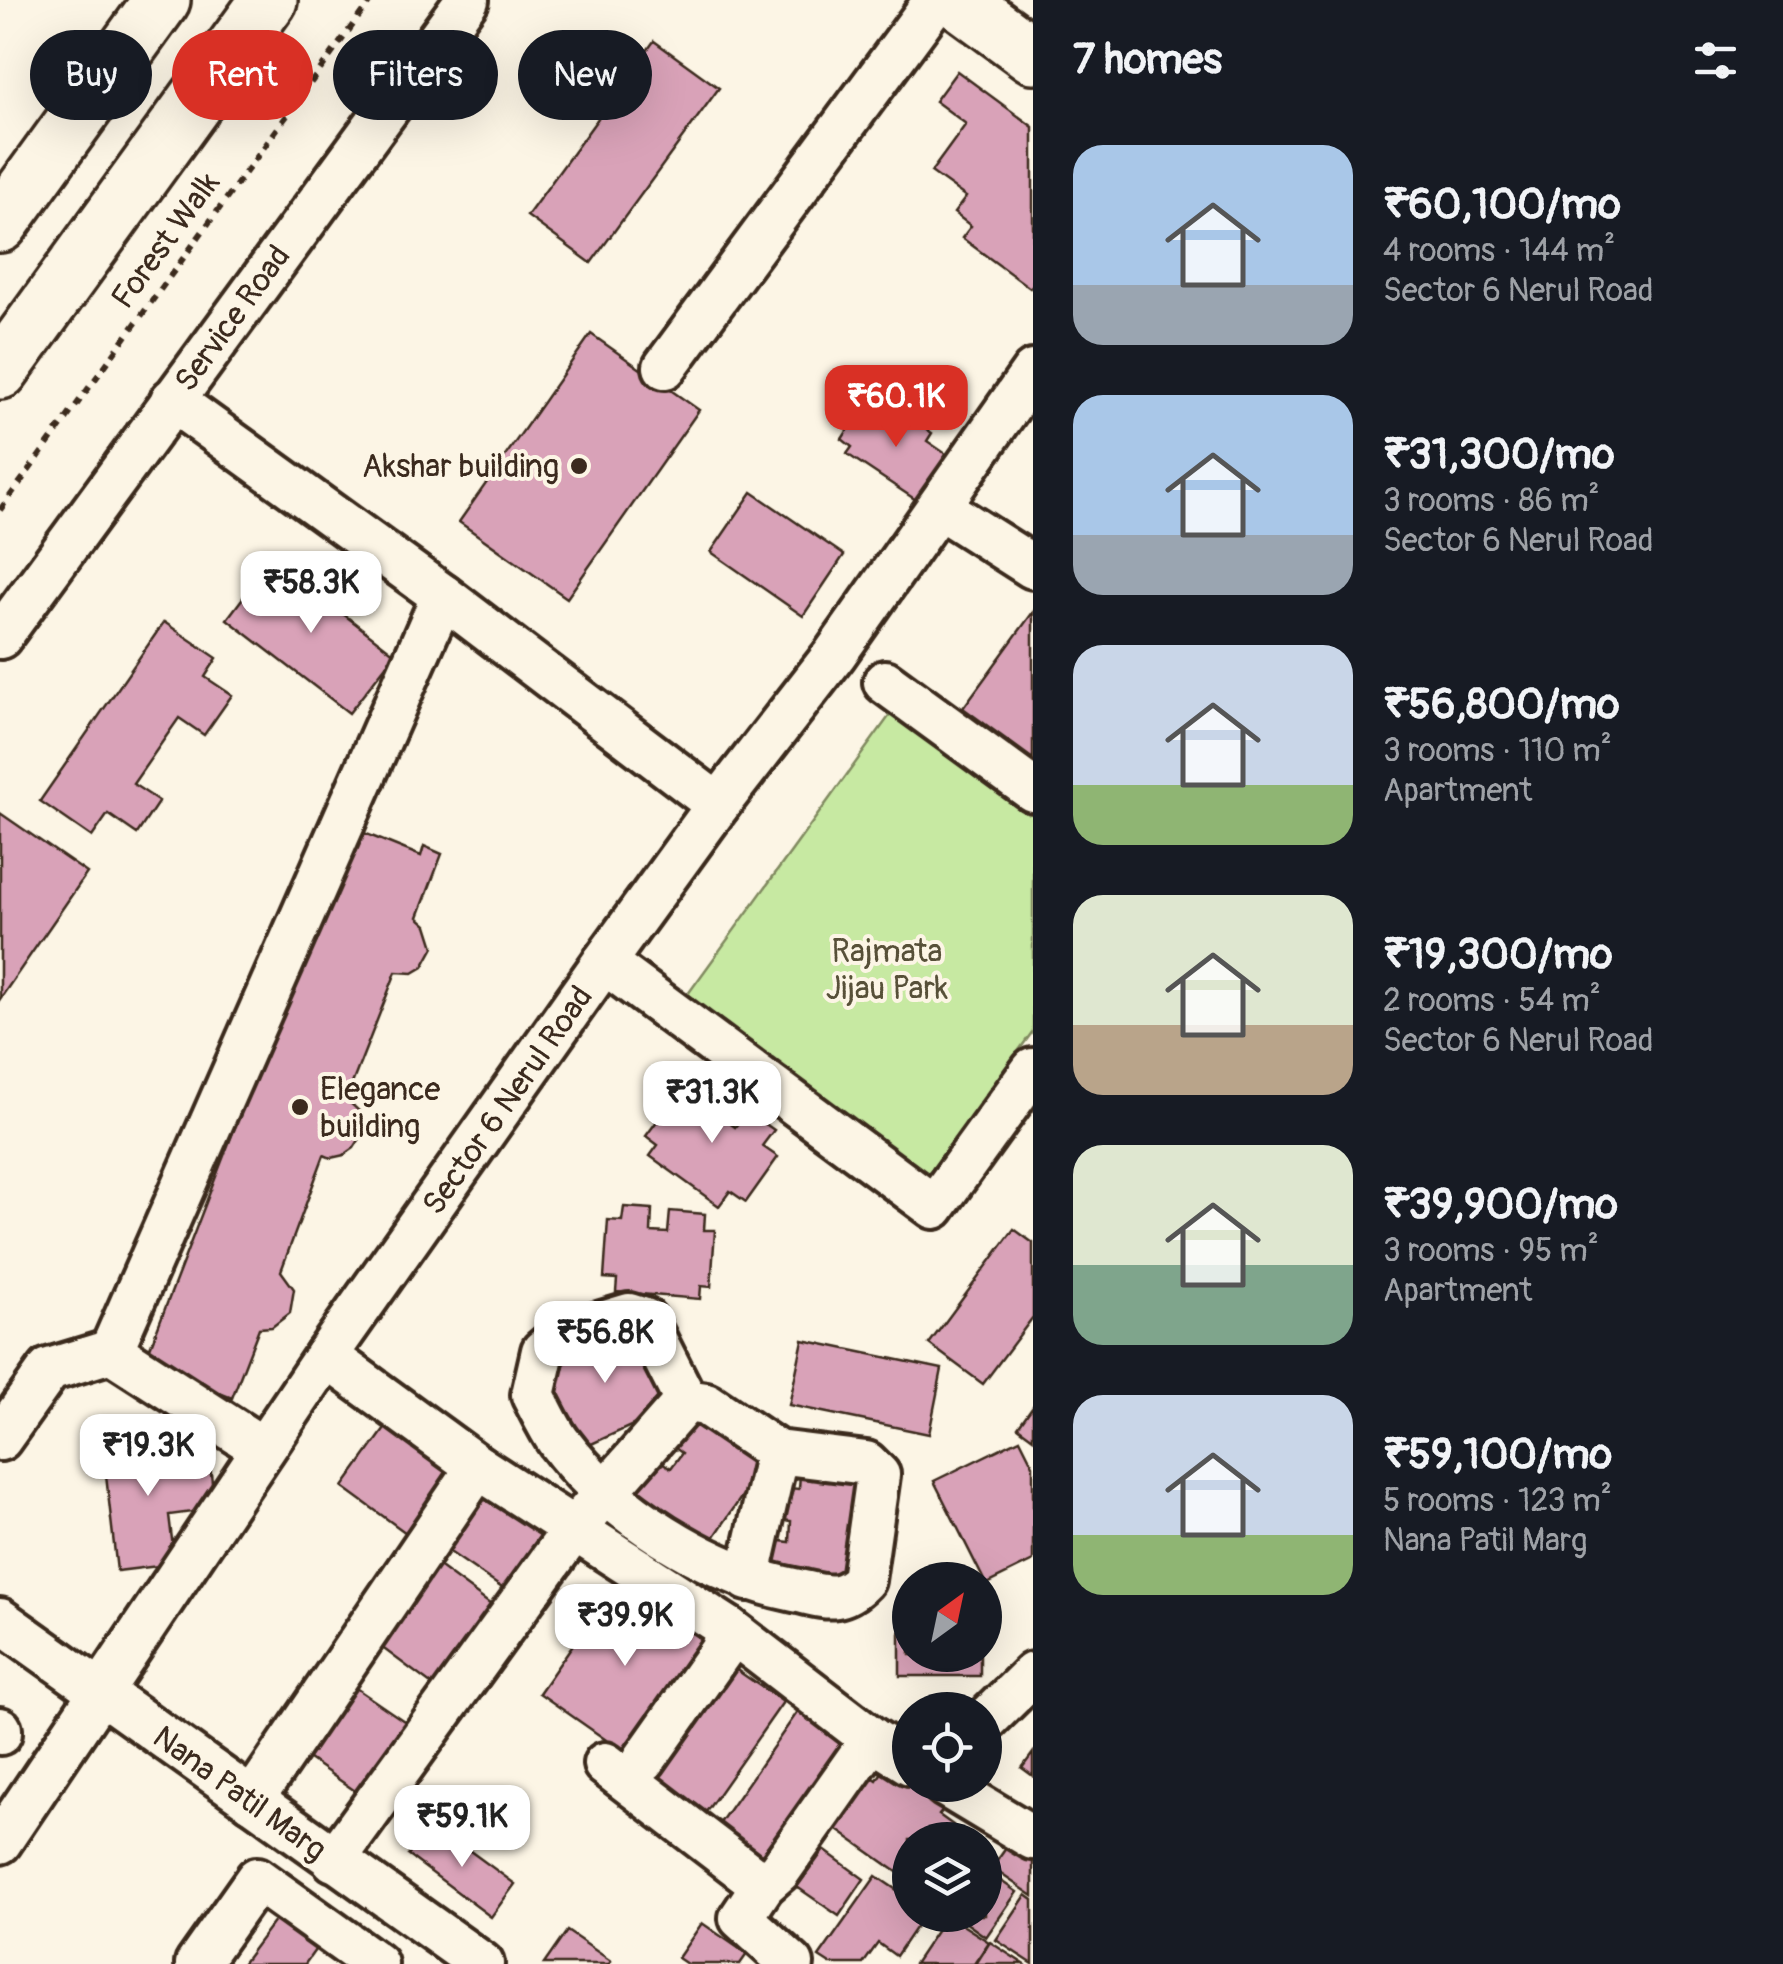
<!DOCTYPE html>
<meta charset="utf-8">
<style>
:root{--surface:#171b24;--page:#242831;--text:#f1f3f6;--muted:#9ea1a6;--accent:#d93025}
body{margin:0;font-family:Pangolin,sans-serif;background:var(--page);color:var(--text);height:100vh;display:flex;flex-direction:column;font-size:38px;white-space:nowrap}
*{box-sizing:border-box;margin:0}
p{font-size:32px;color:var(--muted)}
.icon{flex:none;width:55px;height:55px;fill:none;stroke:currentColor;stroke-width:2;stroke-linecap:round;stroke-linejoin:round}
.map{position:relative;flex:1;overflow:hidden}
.panel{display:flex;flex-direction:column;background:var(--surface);width:750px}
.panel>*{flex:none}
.top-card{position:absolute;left:30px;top:30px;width:852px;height:90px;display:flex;gap:20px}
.needle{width:65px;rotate:33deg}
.tools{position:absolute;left:892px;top:1562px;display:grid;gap:20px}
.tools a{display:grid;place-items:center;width:110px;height:110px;border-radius:50%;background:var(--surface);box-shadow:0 10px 40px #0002;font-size:50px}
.price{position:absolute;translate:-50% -85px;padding:0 22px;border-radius:20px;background:#fff;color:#222;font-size:32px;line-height:65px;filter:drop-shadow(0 2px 5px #0008)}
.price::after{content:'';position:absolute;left:50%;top:60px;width:30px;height:22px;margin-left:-15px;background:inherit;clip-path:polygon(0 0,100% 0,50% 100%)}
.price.on{background:var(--accent);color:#fff}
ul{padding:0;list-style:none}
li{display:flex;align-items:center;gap:30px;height:250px;padding:0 40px}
li span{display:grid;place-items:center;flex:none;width:280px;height:200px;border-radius:30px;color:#555}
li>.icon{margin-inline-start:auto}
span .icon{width:120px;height:120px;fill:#fffc;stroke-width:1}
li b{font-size:42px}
h2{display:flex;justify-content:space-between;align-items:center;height:120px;padding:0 40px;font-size:42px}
.pill{padding:0 35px;border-radius:45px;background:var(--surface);box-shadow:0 10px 40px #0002;font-size:35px;line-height:90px}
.pill.on{background:var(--accent);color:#fff}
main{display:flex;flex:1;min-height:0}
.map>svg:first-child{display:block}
.green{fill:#c7e9a2;stroke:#818a60;stroke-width:2.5}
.building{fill:#d9a2b8;stroke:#3b2a1e;stroke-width:2.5}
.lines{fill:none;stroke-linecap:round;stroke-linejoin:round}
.minor-casing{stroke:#3b2a1e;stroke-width:50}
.major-casing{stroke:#3b2a1e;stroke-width:62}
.path{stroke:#3b2a1e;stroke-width:6;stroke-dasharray:8 8;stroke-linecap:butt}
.minor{stroke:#fcf5e5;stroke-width:42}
.major{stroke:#fcf5e5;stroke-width:55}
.poi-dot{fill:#3b2a1e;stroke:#fcf5e5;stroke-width:4}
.labels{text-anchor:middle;stroke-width:8;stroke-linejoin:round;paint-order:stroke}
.street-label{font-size:32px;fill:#3b2a1e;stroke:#fcf5e5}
.poi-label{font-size:32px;fill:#3b2a1e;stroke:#fcf5e5;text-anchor:end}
.park-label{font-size:32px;fill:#575038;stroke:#fcf5e5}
</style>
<main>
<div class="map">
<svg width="1033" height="1964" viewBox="0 0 1033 1964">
<rect width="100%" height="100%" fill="#fcf5e5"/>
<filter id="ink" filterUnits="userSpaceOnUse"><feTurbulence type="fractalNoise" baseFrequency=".01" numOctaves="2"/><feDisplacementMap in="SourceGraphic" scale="20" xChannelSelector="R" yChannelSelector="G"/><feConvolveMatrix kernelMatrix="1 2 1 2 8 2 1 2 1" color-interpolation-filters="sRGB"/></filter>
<g filter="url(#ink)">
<path class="green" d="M893,711L1033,813V1031L923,1182L680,1005Z"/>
<g class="building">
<path d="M654,41L719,88L591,263L527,216Z"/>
<path d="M957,71L1033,127V284L1030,288L962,238L971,226L954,213L966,197L931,172L966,124L935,101Z"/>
<path d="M591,334L699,410L567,598L459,522Z"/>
<path d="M868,399L892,415L896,408L932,433L927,441L952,458L922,504L847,454L852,447L842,439Z"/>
<path d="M752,492L844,555L803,616L711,552Z"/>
<path d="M272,559L395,654L349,713L227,619Z"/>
<path d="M1033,612V759L963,708Z"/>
<path d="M164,622L217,658L205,677L232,695L204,735L179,718L133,784L159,801L137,834L108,814L92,837L40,801Z"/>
<path d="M0,813L87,873L0,999Z"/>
<path d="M354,819L368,824L364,833L421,856L424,846L442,854L418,917L427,925L434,947L423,967L413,973L396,972L346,1099L360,1112L361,1137L354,1148L344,1155L331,1158L324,1155L281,1271L294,1289L290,1313L272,1327L259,1328L232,1398L144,1363Z"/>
<path d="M705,1081L729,1098L717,1114L735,1127L747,1111L774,1130L762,1146L778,1157L746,1202L730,1191L719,1206L650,1156L658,1145L646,1136L683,1086L695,1095Z"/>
<path d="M624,1207L652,1209L651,1232L668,1233L670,1211L705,1214L704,1230H715L711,1287L701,1286L700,1299L616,1292L617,1279L604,1278L608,1220L622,1221Z"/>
<path d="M1014,1229L1033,1243V1317L983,1384L929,1344Z"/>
<path d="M629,1324L673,1390L659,1396L666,1410L587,1446L583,1436L571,1442L542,1380L550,1360Z"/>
<path d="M803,1340L942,1369L929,1434L789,1405Z"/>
<path d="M1033,1406V1438L1018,1427Z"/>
<path d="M687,1414L763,1465L713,1539L696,1528L689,1538L648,1510L653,1501L636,1490L657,1459L671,1468L682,1453L668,1443Z"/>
<path d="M387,1426L457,1477L413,1538L343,1487Z"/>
<path d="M146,1427L151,1472L210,1465L215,1509L169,1515L175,1564L117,1571L101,1432Z"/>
<path d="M1020,1439L1033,1465V1561L986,1584L934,1481Z"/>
<path d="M800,1474L855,1479L853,1492L864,1493L844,1587L770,1571L772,1540L790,1542L791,1521L774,1519L777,1487L799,1489Z"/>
<path d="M477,1493L545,1538L508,1592L441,1546Z"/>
<path d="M425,1556L502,1613L443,1693L369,1638Z"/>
<path d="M618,1580L711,1644L632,1758L539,1693Z"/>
<path d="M900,1630H910V1655H980V1676H900Z"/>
<path d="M731,1666L783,1702L706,1812L654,1776Z"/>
<path d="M347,1682L410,1725L361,1795L299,1752Z"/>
<path d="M801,1707L858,1746L772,1869L715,1830Z"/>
<path d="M1033,1753V1776L1022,1768Z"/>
<path d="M882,1772L896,1782L898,1778L943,1810L939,1815L953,1825L943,1840H910V1881L832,1826L868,1774L877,1780Z"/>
<path d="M432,1823L515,1884L491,1917L408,1855Z"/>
<path d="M1013,1838L1033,1851V1896L992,1868Z"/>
<path d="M824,1850L864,1879L839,1916L797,1887Z"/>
<path d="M985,1870L1017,1892L986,1937L955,1915H985Z"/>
<path d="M876,1876L910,1899V1915H924L896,1956L878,1943L863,1964H830L819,1957Z"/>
<path d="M1026,1895L1033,1900V1964L996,1940Z"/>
<path d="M280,1913L320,1943L305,1964H242Z"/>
<path d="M947,1915L989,1942L974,1964H914Z"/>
<path d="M702,1923L747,1954L740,1964H687L678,1958Z"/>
<path d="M567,1931L611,1961L609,1964H544Z"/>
<path d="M990,1942L1024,1964H976Z"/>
</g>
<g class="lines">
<defs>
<g id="minor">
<path d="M665,367L936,0"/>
<path d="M172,400L443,596L718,805"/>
<path d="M939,507L1033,567"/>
<path d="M0,637L467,0"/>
<path d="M885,682L1033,790"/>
<path d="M604,962L934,1207L1033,1070"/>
<path d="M326,1356L478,1467L729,1629L872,1739L910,1763"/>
<path d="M0,1439L49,1370L111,1351"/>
<path d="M263,1449L111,1351L443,596"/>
<path d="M748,1579L777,1452"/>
<path d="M0,1620L482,1964"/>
<path d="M985,1721L1033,1674"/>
<path d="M0,1729V1733"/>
<path d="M644,1760L721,1651L729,1629"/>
<path d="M605,1764L763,1885"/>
<path d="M945,1785L1033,1838"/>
<path d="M252,1800L478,1467"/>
<path d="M0,1842L326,1356L604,962L718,805L835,654L1033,372"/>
<path d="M334,1860L574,1529L606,1492L686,1401L706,1404L777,1452L866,1463L878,1475L863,1580C839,1605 824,1596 794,1590C709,1573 611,1512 559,1442C549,1428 541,1410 533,1395L543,1351L562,1335L629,1315L645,1320L686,1401"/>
<path d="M197,1964L257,1879L376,1964"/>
<path d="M792,1964L741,1918L763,1885L779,1871L872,1739"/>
</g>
<g id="major">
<path d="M958,0L1033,55"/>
<path d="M0,224L162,0"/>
<path d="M0,371L269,0"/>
</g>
</defs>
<use href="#minor" class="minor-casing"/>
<use href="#major" class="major-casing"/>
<path class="path" d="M0,510L371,0"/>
<use href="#minor" class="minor"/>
<use href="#major" class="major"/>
</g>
</g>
<g class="poi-dot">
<circle cx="579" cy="466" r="10"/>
<circle cx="300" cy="1107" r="10"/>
</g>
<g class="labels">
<g class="street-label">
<text transform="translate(165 240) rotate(-54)" y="11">Forest Walk</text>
<text transform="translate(232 318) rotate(-54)" y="11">Service Road</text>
<text transform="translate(507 1100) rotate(-55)" y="11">Sector 6 Nerul Road</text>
<text transform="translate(240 1793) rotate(36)" y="11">Nana Patil Marg</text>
</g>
<g class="poi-label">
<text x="559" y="477">Akshar building</text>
<text x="320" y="1100" text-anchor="start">Elegance<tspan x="320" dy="37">building</tspan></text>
</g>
<g class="park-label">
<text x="887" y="962">Rajmata<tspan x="887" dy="37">Jijau Park</tspan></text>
</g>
</g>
</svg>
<div class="tools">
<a><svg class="needle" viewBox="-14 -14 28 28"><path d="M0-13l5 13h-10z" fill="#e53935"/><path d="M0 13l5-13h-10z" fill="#9ea1a6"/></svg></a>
<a><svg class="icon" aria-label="locate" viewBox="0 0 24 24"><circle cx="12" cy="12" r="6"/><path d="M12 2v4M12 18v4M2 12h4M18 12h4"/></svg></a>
<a><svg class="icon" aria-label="layers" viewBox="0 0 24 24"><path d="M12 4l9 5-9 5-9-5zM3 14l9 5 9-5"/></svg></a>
</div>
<b class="price on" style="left:896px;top:450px">₹60.1K</b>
<b class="price" style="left:311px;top:636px">₹58.3K</b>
<b class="price" style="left:712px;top:1146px">₹31.3K</b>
<b class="price" style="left:605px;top:1386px">₹56.8K</b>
<b class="price" style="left:148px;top:1499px">₹19.3K</b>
<b class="price" style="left:625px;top:1669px">₹39.9K</b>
<b class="price" style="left:462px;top:1870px">₹59.1K</b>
<div class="top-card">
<a class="pill">Buy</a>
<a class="pill on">Rent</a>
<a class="pill">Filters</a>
<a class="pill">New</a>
</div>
</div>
<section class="panel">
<h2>7 homes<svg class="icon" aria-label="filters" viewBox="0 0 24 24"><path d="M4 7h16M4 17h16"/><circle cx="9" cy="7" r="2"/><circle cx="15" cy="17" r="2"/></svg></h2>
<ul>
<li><span style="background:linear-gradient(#a9c7e8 70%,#9aa5b1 0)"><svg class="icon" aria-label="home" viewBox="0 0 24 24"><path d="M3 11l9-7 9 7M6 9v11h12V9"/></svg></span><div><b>₹60,100/mo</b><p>4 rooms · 144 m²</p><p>Sector 6 Nerul Road</p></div></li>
<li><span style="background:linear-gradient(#a9c7e8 70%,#9aa5b1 0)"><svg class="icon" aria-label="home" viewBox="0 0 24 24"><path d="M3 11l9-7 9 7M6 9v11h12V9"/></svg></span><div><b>₹31,300/mo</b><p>3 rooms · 86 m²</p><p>Sector 6 Nerul Road</p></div></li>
<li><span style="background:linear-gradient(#c9d6e8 70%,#8fb573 0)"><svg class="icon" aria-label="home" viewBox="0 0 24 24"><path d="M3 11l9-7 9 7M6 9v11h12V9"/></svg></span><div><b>₹56,800/mo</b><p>3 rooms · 110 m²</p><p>Apartment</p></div></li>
<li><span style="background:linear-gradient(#dfe7d0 65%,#b9a48a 0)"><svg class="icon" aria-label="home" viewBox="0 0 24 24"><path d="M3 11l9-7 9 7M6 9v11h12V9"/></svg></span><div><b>₹19,300/mo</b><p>2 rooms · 54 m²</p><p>Sector 6 Nerul Road</p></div></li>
<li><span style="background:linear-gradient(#dfe7d0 60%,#7fa58c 0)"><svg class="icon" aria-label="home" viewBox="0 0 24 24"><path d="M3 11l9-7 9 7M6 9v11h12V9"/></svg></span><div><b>₹39,900/mo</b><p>3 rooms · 95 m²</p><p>Apartment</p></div></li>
<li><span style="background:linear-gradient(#c9d6e8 70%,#8fb573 0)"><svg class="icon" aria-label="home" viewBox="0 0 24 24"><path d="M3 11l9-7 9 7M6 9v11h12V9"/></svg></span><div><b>₹59,100/mo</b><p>5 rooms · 123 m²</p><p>Nana Patil Marg</p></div></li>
</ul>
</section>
</main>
